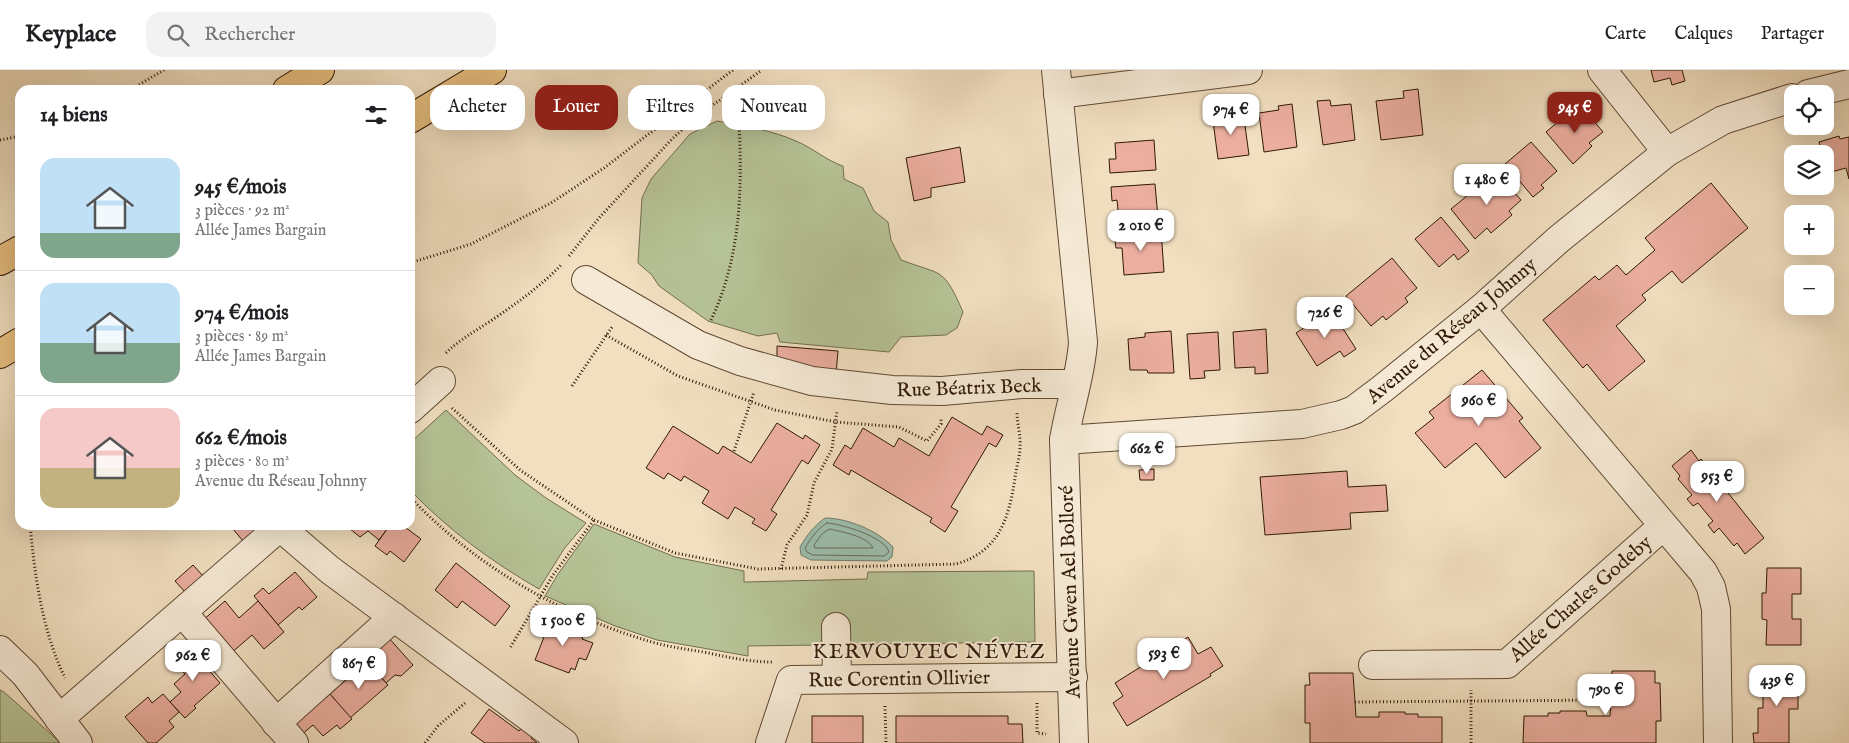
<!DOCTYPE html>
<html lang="fr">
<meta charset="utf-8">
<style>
:root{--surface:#fff;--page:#f2f2f2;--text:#202124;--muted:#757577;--line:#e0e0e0;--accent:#8f2418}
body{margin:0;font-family:"IM FELL English",serif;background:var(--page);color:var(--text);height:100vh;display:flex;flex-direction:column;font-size:19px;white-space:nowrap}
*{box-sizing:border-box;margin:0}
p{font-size:16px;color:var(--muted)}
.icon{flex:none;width:28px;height:28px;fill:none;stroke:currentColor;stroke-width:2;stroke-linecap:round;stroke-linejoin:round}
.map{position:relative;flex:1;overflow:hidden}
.details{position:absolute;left:15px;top:15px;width:400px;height:445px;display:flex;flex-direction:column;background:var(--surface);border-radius:15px;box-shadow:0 5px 20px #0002}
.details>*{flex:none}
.top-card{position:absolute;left:430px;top:15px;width:475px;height:45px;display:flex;gap:10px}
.controls{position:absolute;left:1784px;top:15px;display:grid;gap:10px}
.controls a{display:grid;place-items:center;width:50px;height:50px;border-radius:10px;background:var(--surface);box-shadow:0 5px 20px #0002;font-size:25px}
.price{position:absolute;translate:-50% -42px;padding:0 11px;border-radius:10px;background:#fff;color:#222;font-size:16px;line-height:32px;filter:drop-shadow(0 1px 2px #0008)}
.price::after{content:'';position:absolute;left:50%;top:30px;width:15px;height:11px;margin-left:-8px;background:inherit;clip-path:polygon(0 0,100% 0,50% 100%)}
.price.current{background:var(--accent);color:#fff}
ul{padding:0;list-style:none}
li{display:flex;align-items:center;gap:15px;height:125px;padding:0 25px}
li+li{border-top:1px solid var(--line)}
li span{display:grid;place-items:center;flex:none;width:140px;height:100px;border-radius:15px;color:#555}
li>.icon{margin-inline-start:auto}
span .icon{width:60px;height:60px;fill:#fffc;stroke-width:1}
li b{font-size:21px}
h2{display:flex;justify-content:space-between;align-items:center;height:60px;padding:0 25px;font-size:21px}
.pill{padding:0 18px;border-radius:15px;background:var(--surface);box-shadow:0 5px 20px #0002;font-size:18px;line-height:45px}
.pill.current{background:var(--accent);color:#fff}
header{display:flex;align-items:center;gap:30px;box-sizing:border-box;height:70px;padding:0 25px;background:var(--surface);border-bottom:1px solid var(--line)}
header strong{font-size:24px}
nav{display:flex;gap:28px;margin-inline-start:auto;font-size:18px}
.search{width:350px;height:45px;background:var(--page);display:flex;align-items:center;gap:12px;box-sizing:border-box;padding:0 18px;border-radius:15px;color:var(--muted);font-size:19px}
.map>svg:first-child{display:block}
.green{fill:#b6c396;stroke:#736e4e}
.water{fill:#9cbdad;stroke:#717b6a}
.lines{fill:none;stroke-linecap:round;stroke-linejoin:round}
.shore{stroke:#666b59;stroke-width:1}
.building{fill:#ebae9f;stroke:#301905}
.minor-casing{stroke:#604a34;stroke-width:30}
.highway-casing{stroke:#301905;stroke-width:30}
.path{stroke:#301905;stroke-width:3;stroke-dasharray:1 2.5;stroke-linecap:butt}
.minor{stroke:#f6ead6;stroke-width:28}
.highway{stroke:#e8c080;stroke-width:28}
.labels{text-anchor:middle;stroke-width:4;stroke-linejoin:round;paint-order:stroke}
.street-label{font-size:20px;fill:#301905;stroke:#f6ead6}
.neighbourhood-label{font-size:21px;letter-spacing:1px;fill:#301905;stroke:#f6ead6}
</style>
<header>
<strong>Keyplace</strong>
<div class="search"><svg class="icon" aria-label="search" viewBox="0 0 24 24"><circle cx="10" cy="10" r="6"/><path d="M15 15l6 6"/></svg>Rechercher</div>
<nav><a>Carte</a><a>Calques</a><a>Partager</a></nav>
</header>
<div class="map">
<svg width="1849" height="673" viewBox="0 0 1849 673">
<rect width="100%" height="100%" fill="#f1dfc0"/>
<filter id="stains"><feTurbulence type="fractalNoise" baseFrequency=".004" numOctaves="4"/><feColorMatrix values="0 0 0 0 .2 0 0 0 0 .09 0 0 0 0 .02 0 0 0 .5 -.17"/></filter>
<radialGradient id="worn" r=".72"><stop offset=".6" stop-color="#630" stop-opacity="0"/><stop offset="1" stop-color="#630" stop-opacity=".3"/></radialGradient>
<g class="green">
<path d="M717,51C744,56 771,60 796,71C813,78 827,91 843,96L844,109L863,118L874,141L888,152L891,170L901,190C944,206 943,197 963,242L957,258L946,265L901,267L889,282L780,272L777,263L758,266L708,251L659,216L652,205L638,193L642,128L651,109L690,64Z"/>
<path d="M446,340L515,405L546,428L586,453L564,479L539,519C492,492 447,459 410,420V373Z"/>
<path d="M594,454L675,487L744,501V512L867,509L868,502L1034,501L1035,572L748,576V586L657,570L615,556L545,526L558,504Z"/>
<path d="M0,620L4,622L61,673H0Z"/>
</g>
<path class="water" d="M825,448C848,448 878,461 893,477L892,487L887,491L811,490L801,485L800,477C807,465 814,456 825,448Z"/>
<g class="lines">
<g class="shore">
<path d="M827,453C842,454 885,467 889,482L884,486L813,485L807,482L805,478C811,468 817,459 827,453Z"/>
<path d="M830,459C842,462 867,466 873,478H815L814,475L822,464Z"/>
</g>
</g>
<g class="building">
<path d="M1651,0H1682L1685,11L1672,15L1670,8L1654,12Z"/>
<path d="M1418,19L1423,65L1381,70L1376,31L1404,28L1403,21Z"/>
<path d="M1330,30L1331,36L1351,34L1355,70L1323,75L1317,31Z"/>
<path d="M1292,34L1297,77L1264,82L1259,43L1279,40L1278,36Z"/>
<path d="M1582,37L1603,62L1589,73L1592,76L1573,94L1546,62L1566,45L1569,49Z"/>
<path d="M1243,41L1249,85L1218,89L1213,51L1230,49L1228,42Z"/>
<path d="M1839,66L1840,69L1849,67V109L1846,98L1827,103L1825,84H1822L1819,72Z"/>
<path d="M1154,70L1156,100L1110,103L1109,89H1116L1115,73Z"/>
<path d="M1531,72L1557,101L1541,115L1544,118L1533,127L1505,94Z"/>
<path d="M960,77L965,112L931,118V127L914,131L906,88Z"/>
<path d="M1496,102L1521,130L1509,141L1512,145L1491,163L1487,158L1475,169L1451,139Z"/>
<path d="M1711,113L1748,158L1682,213L1672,201L1642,225L1646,230L1616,256L1645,291L1609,321L1587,294L1583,298L1543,250L1595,206L1599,210L1617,195L1626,205L1655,180L1645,168Z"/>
<path d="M1155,114L1158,148L1119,151L1117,130L1112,131L1111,117Z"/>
<path d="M1441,147L1469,181L1458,190L1454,184L1439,197L1415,169Z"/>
<path d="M1161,160L1164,202L1124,205L1122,178H1116L1114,164Z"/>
<path d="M1392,188L1417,218L1405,228L1408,232L1386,250L1383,246L1371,256L1346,226Z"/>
<path d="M1331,240L1356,279L1344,287L1340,281L1317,296L1296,263Z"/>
<path d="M1266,259L1268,303L1255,304V297L1235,298L1233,262Z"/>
<path d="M1171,261L1174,303H1148L1147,300H1130L1128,269L1145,267V263Z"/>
<path d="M1218,262L1220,300L1204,301L1205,308L1190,309L1187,264Z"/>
<path d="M777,276L838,281L836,304L777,291Z"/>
<path d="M1482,300L1523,348L1519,351L1541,378L1505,408L1476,373L1445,398L1415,363L1434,348L1429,342Z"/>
<path d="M952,347L982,365L987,356L1003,365L996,377L989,373L951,437L958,441L945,462L930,452L932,448L851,400L849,405L833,395L845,375L851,379L863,358L894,377L899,368L929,386Z"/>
<path d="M777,353L803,369L805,365L820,375L808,394L802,390L771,440L777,444L766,461L752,453L755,449L735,437L728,449L702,433L709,421L684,406L681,411L668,403L664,409L646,398L673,356L718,384L723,376L751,393Z"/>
<path d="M1691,380L1699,391L1701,389L1764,468L1745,484L1737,473L1734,476L1719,458L1714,463L1708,455L1713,451L1698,433L1693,436L1687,429L1692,425L1678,409L1680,406L1672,396Z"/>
<path d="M1154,399V410H1140L1139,400Z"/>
<path d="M1347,401L1348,417L1386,415L1388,441L1350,443L1351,459L1265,465L1260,407Z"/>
<path d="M238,455H259L260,456L243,471L233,459Z"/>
<path d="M345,455H390L379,470L368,461L360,467Z"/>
<path d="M390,455H402L421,469L404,492L390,481L387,485L375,476Z"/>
<path d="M456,493L510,536L495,556L462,531L457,538L435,520Z"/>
<path d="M193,495L204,507L186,523L175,511Z"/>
<path d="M1767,498H1801V524H1792V549H1801V575H1766L1767,550L1762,549V523H1766Z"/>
<path d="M295,502L317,527L302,540L299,537L278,555L254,526L263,518L269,524Z"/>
<path d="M225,531L239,548L258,531L284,562L264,579L252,565L230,584L202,551Z"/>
<path d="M551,549L585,562L582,569L593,573L586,590L579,588L575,600L571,598L569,603L535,590Z"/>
<path d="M387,566L413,595L401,606L395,605L386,613L363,587Z"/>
<path d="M1188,567L1198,584L1211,577L1223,596L1210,604L1211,606L1127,656L1113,633L1123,626L1115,613Z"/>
<path d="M195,575L205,587L201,591L220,613L194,636L196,638L185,648L170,632L181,622L174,614L185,604L175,593Z"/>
<path d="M367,592L388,615L350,648L330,624Z"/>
<path d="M1795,599V613H1798V639H1789V673H1754L1753,663H1758V638H1763V613H1770V600Z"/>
<path d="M1612,601H1655V613H1660L1661,651H1656V673H1523L1524,646H1548V643H1560V641H1586L1587,646H1610Z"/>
<path d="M1309,603H1353L1356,647H1379V642H1405V644H1418V647H1442V673H1310V653H1305V615H1310Z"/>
<path d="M163,624L179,642L169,651L174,657L156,673H148L125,647L148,627L152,633Z"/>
<path d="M330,624L352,649L340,659L337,655L323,666L313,655L301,665L293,656Z"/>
<path d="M489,639L519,661L523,656L534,664L531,668L537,673H485L471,663Z"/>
<rect x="812" y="646" width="51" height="27"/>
<path d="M896,646H1008V654H1022L1023,673H896Z"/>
</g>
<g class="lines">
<defs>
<g id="minor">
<path d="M1056,0L1083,272C1081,305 1069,338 1064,370L1074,673"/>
<path d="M1602,0L1667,82"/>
<path d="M1058,24L1248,0"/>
<path d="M1808,24L1849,14"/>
<path d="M586,210L698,275L740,291L812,311L892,320L942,321L1022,314H1075"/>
<path d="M1481,239L1703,502L1711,517L1716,539L1718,673"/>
<path d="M410,339L441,311"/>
<path d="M1064,370L1302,354L1341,345L1354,340L1382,319L1481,239L1559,169L1667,82L1723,50L1792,28"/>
<path d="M280,457L330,500L564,673"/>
<path d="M183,543L294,673"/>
<path d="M836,557L837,609"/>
<path d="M0,580L25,604L78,673"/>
<path d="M1373,595L1507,594L1663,456"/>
<path d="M59,649L282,455"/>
<path d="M276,653L394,547"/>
<path d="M770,673L791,610L1073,607"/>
</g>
<g id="highway">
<path d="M287,20L320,0"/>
<path d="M410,49L492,0"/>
<path d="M0,191L20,180"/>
<path d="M0,284L20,272"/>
</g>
</defs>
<use href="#minor" class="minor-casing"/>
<use href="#highway" class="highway-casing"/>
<g class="path">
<path d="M130,20L164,0"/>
<path d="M0,70L20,66"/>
<path d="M569,186L599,148L672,69L696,47L762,0"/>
<path d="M410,193L471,174L551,133L604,98L733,0"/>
<path d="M711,250C746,177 742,96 737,18"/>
<path d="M606,265L678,306L775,340L836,352L899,357L927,371L941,354V349"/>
<path d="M446,283C460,269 476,261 492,250C517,233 541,216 561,195"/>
<path d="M572,316L612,257"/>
<path d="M452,338L520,400L594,450L553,505L510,578"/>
<path d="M734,381L754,322"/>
<path d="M410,427C473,494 557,543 645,570C664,576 684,579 704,582C727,587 749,592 772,592"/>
<path d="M594,450L675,483L758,499L956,494C999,482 1009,448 1015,408C1016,398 1020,387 1020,377C1021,366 1017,354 1017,342"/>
<path d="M30,455C35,507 42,560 65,608"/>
<path d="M781,499L787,475L807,445L814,413L832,379L837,340"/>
<path d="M1355,632L1610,630"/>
<path d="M1037,633V663L1046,664"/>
<path d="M885,636L886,673"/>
<path d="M425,673L438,656L465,633"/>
<path d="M1471,673V620"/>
</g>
<use href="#minor" class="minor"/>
<use href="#highway" class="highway"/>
</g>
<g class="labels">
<g class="street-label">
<text transform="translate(1451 260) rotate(-40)" y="7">Avenue du Réseau Johnny</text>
<text transform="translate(969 317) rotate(-2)" y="7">Rue Béatrix Beck</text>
<text transform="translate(1069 522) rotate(-92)" y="7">Avenue Gwen Ael Bolloré</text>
<text transform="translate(1580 528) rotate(-41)" y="7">Allée Charles Godeby</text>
<text transform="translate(899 608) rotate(-1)" y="7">Rue Corentin Ollivier</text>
</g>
<g class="neighbourhood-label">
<text x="929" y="588">KERVOUYEC NÉVEZ</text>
</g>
</g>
<rect width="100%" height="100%" filter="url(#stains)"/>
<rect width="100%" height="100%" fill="url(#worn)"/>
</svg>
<div class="controls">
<a><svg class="icon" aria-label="locate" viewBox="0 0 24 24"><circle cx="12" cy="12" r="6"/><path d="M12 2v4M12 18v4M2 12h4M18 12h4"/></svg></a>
<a><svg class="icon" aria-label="layers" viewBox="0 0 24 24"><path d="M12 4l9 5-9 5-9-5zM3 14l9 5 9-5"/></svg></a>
<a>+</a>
<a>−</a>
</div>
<b class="price current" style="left:1575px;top:64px">945 €</b>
<b class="price" style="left:1231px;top:66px">974 €</b>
<b class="price" style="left:1487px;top:136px">1 480 €</b>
<b class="price" style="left:1141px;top:182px">2 010 €</b>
<b class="price" style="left:1325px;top:269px">726 €</b>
<b class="price" style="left:1479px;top:357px">960 €</b>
<b class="price" style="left:1147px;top:405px">662 €</b>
<b class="price" style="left:1717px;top:433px">953 €</b>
<b class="price" style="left:563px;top:577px">1 500 €</b>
<b class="price" style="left:1164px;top:610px">593 €</b>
<b class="price" style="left:193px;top:612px">962 €</b>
<b class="price" style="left:359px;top:620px">867 €</b>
<b class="price" style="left:1777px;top:637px">439 €</b>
<b class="price" style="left:1606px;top:646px">790 €</b>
<div class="top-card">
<a class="pill">Acheter</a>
<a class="pill current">Louer</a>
<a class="pill">Filtres</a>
<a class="pill">Nouveau</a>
</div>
<section class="details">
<h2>14 biens<svg class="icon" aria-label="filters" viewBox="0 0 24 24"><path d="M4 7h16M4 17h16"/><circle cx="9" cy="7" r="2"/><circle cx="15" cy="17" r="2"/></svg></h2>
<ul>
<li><span style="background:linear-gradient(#bfe0f5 75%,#7fa58c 0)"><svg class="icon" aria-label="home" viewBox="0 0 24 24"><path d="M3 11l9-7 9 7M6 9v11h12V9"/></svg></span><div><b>945 €/mois</b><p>3 pièces · 92 m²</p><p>Allée James Bargain</p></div></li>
<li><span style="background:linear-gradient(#bfe0f5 60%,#7fa58c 0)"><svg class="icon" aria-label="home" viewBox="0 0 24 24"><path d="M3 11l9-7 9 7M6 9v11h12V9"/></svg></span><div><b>974 €/mois</b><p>3 pièces · 89 m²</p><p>Allée James Bargain</p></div></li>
<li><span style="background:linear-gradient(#f6c9c9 60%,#c2b280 0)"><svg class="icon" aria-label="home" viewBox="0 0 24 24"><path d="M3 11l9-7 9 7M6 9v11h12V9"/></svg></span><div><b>662 €/mois</b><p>3 pièces · 80 m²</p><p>Avenue du Réseau Johnny</p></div></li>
</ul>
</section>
</div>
